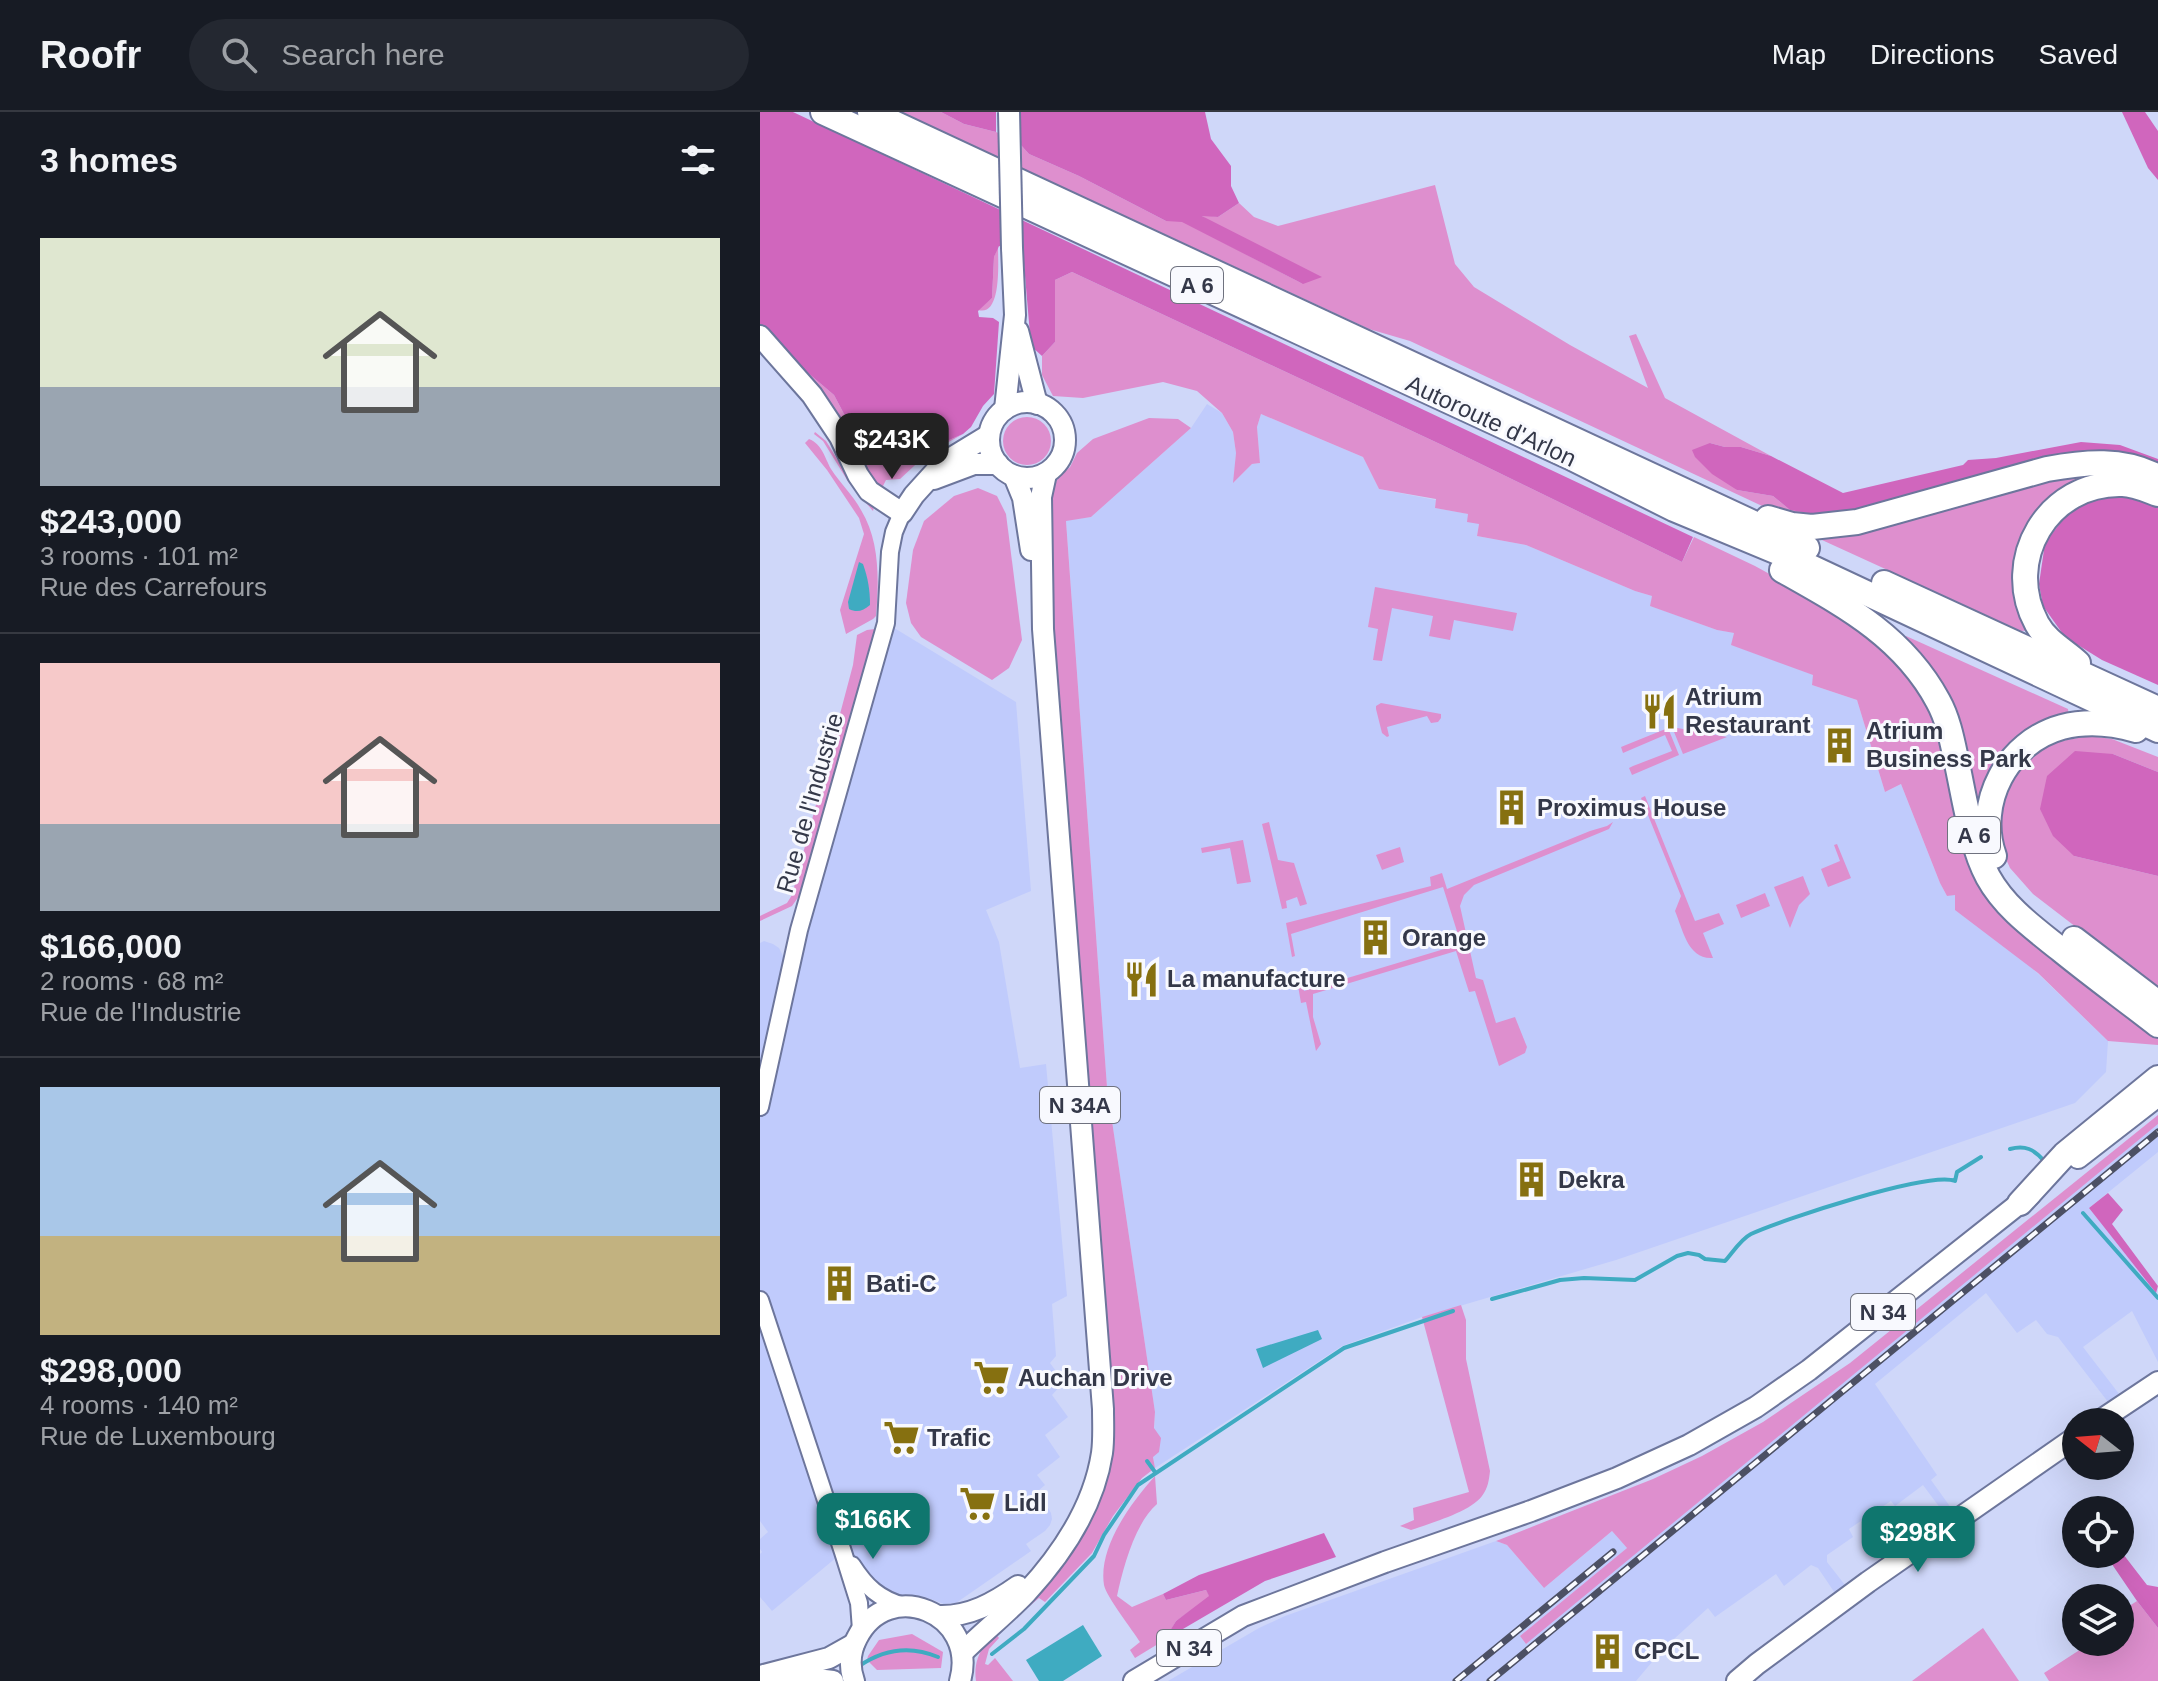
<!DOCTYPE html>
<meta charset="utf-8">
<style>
:root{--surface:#171b24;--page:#242831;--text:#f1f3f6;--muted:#9ea1a6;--line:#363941;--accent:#0f766e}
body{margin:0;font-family:Arial,sans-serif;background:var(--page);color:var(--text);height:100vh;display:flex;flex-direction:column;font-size:30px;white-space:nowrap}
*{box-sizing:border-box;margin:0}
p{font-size:26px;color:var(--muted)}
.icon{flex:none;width:44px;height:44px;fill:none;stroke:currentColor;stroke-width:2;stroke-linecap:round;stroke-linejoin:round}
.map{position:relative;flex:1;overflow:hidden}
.details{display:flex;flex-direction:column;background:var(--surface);width:760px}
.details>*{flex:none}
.needle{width:52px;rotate:287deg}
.buttons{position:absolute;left:1302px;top:1296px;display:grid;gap:16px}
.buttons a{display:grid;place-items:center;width:72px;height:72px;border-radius:50%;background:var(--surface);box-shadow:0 8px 32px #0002;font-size:40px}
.price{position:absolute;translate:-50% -68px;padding:0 18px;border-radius:16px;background:var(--accent);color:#fff;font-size:26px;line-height:52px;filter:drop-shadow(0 2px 4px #0008)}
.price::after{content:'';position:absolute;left:50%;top:48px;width:24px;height:18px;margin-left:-12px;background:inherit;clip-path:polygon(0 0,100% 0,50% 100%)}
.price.current{background:#222;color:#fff}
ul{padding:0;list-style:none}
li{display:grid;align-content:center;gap:16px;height:424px;padding:0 40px}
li+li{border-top:2px solid var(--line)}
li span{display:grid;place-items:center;height:248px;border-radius:0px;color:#555}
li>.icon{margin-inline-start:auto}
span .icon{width:144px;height:144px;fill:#fffc;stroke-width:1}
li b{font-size:34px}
h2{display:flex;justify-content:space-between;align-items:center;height:96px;padding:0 40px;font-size:34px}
header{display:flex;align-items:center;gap:48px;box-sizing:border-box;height:112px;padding:0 40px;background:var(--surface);border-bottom:2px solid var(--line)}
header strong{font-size:38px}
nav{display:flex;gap:44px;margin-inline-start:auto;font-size:28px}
.search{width:560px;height:72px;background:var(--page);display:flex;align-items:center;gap:20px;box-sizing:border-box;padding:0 28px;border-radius:44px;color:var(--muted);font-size:30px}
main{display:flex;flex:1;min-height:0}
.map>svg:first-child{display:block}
.built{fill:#c0cbfc}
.green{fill:#de8fce}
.forest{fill:#d066bd}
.water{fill:#3fabc1}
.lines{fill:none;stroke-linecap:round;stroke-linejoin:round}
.stream{stroke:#3fabc1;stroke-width:4}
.minor-casing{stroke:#6d769c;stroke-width:20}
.major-casing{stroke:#6d769c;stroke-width:24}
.highway-casing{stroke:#6d769c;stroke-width:28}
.minor{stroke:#fff;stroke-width:16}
.major{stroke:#fff;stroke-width:20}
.highway{stroke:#fff;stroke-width:24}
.rail-casing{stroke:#4c5064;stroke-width:7}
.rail{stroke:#f8f9fe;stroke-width:4;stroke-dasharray:12;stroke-linecap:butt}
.major-bridge-casing{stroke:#6d769c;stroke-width:24;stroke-linecap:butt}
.major-bridge{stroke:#fff;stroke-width:20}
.labels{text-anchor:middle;stroke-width:6;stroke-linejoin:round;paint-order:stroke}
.shield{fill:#f8f9fe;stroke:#6f727f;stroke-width:2}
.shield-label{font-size:22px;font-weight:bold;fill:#343849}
.street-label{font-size:24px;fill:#343849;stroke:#f8f9fe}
.poi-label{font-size:24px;font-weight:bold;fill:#343849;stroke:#f8f9fe;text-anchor:start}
</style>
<header>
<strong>Roofr</strong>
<div class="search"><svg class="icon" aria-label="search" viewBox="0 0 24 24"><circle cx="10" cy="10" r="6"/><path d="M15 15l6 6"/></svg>Search here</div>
<nav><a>Map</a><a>Directions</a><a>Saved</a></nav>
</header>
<main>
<section class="details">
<h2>3 homes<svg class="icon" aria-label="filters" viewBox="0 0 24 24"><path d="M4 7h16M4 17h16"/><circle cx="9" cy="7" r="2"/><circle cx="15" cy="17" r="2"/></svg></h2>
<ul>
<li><span style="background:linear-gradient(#dfe7d0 60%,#9aa5b1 0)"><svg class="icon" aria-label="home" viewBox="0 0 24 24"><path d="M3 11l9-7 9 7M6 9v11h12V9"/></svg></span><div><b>$243,000</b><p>3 rooms · 101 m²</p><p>Rue des Carrefours</p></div></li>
<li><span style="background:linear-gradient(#f6c9c9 65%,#9aa5b1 0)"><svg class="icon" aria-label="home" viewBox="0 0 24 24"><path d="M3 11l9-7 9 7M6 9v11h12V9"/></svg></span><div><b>$166,000</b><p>2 rooms · 68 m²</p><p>Rue de l'Industrie</p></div></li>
<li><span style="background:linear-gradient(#a9c7e8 60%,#c2b280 0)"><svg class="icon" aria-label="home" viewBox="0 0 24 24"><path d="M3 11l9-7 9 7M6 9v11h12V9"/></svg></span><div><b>$298,000</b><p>4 rooms · 140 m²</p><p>Rue de Luxembourg</p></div></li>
</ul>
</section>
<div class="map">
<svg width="1398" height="1569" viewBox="0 0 1398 1569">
<rect width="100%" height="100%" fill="#cfd7f9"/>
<g class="built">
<path d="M447,292L462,301L473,320L476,341L474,370L492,352L500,351L497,315L501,302L603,345L619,377L676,388L675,396L709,402L719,412L717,424L766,433L875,479L892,484L891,494L957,518L974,521L972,533L1054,563L1052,573L1097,588L1125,680L1141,672L1180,771L1187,784L1195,782L1348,929L1346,960L1315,991L856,1148L662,1205L582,1234L395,1356L393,1344L395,1300L347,975L306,408L331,405L431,316Z"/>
<path d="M126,511L256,590L271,779L226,798L239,830L260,956L286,952L307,1184L292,1192L296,1244L290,1251L304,1270L292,1283L308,1305L285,1323L300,1345L277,1363L285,1373L278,1379L291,1401L292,1407L290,1413L285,1419L266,1432L271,1439L196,1491L184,1492L165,1485L148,1483L127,1489L83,1440L12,1499L0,1485V1442L2,1440L0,1437V1427L8,1420L0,1409V831L4,829L13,832L19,836L29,856Z"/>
<path d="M1398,1012V1040L1329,1096L1398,1183V1250L1372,1199L1323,1235L1366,1291L1355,1299L1298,1225L1287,1222L1276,1208L1257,1221L1226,1181L1115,1272L1177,1363L1171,1368L1199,1407L1192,1412L1163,1373L1135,1394L1131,1389L1089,1417L1093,1425L1067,1443V1450L1092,1482L1081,1490L1058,1456L1051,1453L1024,1474L1016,1462L955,1505L948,1496L903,1537L876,1569H408L499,1516L525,1504L736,1429L747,1433L784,1476L852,1419L867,1436L760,1524L766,1532Z"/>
</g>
<g class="green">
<path d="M141,0H181L204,12L236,20L260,32L269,42L319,64L406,109H422L543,172L439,102L458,105L479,91L494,105L518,114L675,73L695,152L714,175L810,233L888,276L869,224L876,222L905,286L1011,344L981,335H965L950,331L977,378L1013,384L1030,398L1093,402L1029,405L1000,393L650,229L609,217Z"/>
<path d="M238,134C238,150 242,205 218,198L232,186L234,145Z"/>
<path d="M312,160L682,333L922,450L934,425L995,454L1079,500L1118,529L1160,576L1181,622L1216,754L1398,918V933L1348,929L1278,861L1195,798V783L1187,784L1180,771L1141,672L1125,680L1097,588L1052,573L1053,563L971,533L974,521L957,518L890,494L892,484L875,479L766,433L717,424L719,412L707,410L708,402L675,396L676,387L619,377L603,345L501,302L497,315L500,351L492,352L473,371L476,341L473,320L462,301L437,279L403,270L323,286L293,284L282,263V244L295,230V168Z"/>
<path d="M35,250L74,283L103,338L141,349L203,322L167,342L140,367L126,368L122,376L112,368Z"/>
<circle cx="267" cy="329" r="24"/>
<path d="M389,306L418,307L431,316L331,405L306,409L347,975L395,1300L394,1316L401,1326L399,1340L393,1345L395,1356L382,1366L353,1404L332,1441L285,1490L279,1486L236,1522L239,1526L229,1537L225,1552L228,1553L235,1546L253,1569H216C214,1555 217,1544 225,1532L282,1474L346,1357L285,474L291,378L299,365L310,355L317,341L333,327Z"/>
<path d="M55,320L66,329L88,365L114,395L113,399L89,371L63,329L54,322Z"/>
<path d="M49,327C62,332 65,346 71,357C80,371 93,383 101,398C120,429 119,469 116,504L113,507L86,522L80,498L104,422L99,406L67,358L45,331Z"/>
<path d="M1344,361L1307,376L1281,394L1268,415L1257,441L1253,460L1260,494L1272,518L1261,519L1051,423L1284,368Z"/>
<path d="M218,376L237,384L246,402L262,528L249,556L232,568L161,525L151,511L146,491L153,438L164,409L194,384Z"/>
<path d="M615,475L757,501L753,519L694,508L690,528L669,524L673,504L632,496L622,549L613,548L618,517L608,515Z"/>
<path d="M115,517L39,784L32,794L0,809V804L27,791L32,783L93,553L97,523L107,518Z"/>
<path d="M1146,524L1308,597L1309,605L1222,693L1214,694L1142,531Z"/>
<path d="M621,591L681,602V606L678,610L671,611L667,604L627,615L629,624L627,625L622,621L616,597V594Z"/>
<path d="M912,615L967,625L923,642Z"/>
<path d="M908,616L919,643L872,663L869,656L873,654L912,639L905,623L863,641L861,635Z"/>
<path d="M1329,624L1352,627L1398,645V660L1353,642L1314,744L1398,764V878L1273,782L1250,756L1238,729L1244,673L1265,646L1281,637L1301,629Z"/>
<path d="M885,684L935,809L959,801L964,812L943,821L953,846C928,848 923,818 915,799L921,784L881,686Z"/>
<path d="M509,710L518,748L534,751L547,792L540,794L537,785L526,789L527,796L522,797L502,712Z"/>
<path d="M853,710L849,717L714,773L704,783L700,794L716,866L723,868L736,911L755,905L767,935L765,941L739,954L715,879L709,880L696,839L553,882V905L561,932L556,939L546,890L541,891L536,862H539L544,879L701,832L683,775L531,822L535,844L532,845L526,811L671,774L670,765L682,761L687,777L830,719L847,714Z"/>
<path d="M483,728L491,770L477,772L470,736L442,741L441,736Z"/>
<path d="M1077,732L1091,766L1068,775L1061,757L1080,749L1074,733Z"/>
<path d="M640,735L644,750L622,758L616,743Z"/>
<path d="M1043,764L1050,782L1039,793L1030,816L1014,775Z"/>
<path d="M1005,781L1010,794L981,806L976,793Z"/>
<path d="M1398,1003V1012L766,1532L760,1524L867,1436L852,1419L784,1476L747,1433L736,1429L893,1367L942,1344L1003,1310L1090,1251Z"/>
<path d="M701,1193L706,1208V1247L730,1359C729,1368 728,1376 722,1384C710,1400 671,1411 651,1418L640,1414L654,1408L653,1396L709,1380L662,1205Z"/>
<path d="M395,1364L397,1392C375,1411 363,1456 357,1484L372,1495L403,1482L406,1488L446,1478L450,1485L416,1509L409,1521L411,1524L375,1546L370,1538L380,1530C373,1519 346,1484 344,1473C338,1435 371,1391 395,1364Z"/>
<path d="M1377,1489L1398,1516V1569H1289L1284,1561L1332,1530H1360V1500Z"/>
<path d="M1223,1516L1259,1569H1152Z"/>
<path d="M152,1522L183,1540L181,1556L117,1558L107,1548L108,1544L119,1528Z"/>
</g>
<g class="forest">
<path d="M0,0H33L933,425L922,450L682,333L312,160L295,168V230L282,244L271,234L263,140L239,134L234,145L232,186L218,199L219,205L233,206L239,210L234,282L223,294L211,315L203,322L141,349L121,350L103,338L74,283L35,250L0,214Z"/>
<path d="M181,0H236V20L204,12Z"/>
<path d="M260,0H445L451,27L471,54V74L479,91L458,105L442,104L562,165L543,172L422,110L406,109L319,64L269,42L260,32Z"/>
<path d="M1362,0H1385L1398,19V68L1388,56Z"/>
<path d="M1321,330L1360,333L1398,347V357L1381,348L1379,343L1354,342L1093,402H1054L1030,398L1013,384L977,378L952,362L935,345L932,338L950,331L965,335H981L1011,344L1083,381L1203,353L1208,348L1236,346Z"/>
<path d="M1355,381L1394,390L1398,395V573L1342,548L1305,525L1283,494L1279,472L1285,431L1304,406L1324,391Z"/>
<path d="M1315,639L1353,642L1398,660V764L1314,744L1293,724L1280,697L1287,664Z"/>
<path d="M1348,1081L1363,1098L1352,1112L1398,1174L1396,1181L1329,1096Z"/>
<path d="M564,1421L576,1445L505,1469L411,1524L408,1522L416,1509L449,1484L446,1478L406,1488L403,1482L439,1463Z"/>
<path d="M1360,1438L1387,1473L1398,1475V1516L1377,1489L1345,1442H1360Z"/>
</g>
<g class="water">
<path d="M99,450L103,452C108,466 110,478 110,493C103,499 97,501 89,497L88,490Z"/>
<path d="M558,1218L562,1227L503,1256L496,1237Z"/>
<path d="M323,1513L342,1544L303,1569H279L266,1548Z"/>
</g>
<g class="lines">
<g class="stream">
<path d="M1250,1037C1265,1033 1274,1037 1284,1049"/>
<path d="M1323,1101L1398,1186"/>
<path d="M732,1187L800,1168L824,1166L875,1168L917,1144L928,1141L939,1143L945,1147L965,1149C973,1140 981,1127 991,1122C1021,1108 1169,1059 1195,1069L1197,1060L1221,1045"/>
<path d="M387,1349L395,1360"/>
<path d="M232,1542L264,1517L334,1444L344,1423L378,1373L584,1236L693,1199"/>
<path d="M99,1554C124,1537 150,1533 178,1545"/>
</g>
<defs>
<g id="minor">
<path d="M0,995L39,818L126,511L130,440L134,420L142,401"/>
<path d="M0,1188L83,1440L99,1491L101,1518"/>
<path d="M92,1453C106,1475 119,1487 144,1494"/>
</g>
<g id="major">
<path d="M258,219L277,292"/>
<path d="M0,224L52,283L80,325L98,363L109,379L142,401L154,383L183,351L229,323"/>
<circle cx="267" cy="328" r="38"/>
<path d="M245,297L255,203L252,136"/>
<path d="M254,364L263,386L271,438"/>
<path d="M174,367L214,352H238"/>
<path d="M1318,1046L1398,984"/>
<path d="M1338,1310L1398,1270"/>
<path d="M179,1504C209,1505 234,1491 258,1474"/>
<path d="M202,1541C223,1520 246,1502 266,1481C302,1442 334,1394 342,1341C344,1327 343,1312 343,1297L283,517L281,385L286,362"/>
<path d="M22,1563L73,1569"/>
<path d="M0,1564L69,1546L94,1532"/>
<path d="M94,1569C89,1555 90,1539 97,1526C128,1464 219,1501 200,1569"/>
<path d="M374,1569L483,1504L625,1450L771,1399L857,1366L929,1333L996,1295L1049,1258L1270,1083"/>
<path d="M977,1569L997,1552L1108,1470L1316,1325"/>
</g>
<g id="highway">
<path d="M63,0L810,345L914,397L1025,443L1398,618"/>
<path d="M110,0L1047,436"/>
<path d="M1008,406L1032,413L1052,415L1097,410L1287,357C1325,350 1363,346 1398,365"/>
<path d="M1022,458C1084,493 1143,524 1178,589C1188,607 1192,628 1196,647C1204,683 1211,734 1228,765C1245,796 1275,817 1301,838C1333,864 1366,888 1398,913"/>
<path d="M1124,471L1398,597"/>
<path d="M1318,551C1304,538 1287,530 1277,512C1242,448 1288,370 1362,372C1374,372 1387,378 1398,382"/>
<path d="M1234,744C1215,691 1247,630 1302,615C1326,609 1352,611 1376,618"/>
<path d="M1314,827L1398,891"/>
<path d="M1260,1091L1305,1042L1398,966"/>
</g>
</defs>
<use href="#minor" class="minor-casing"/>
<use href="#major" class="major-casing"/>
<use href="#highway" class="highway-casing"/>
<use href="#minor" class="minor"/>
<use href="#major" class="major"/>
<use href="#highway" class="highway"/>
<defs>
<g id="rail">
<path d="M696,1569L853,1440"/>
<path d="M730,1569L1398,1020"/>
</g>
</defs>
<use href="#rail" class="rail-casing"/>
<use href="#rail" class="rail"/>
<defs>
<path id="major-bridge" d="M249,0L252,136"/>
</defs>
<use href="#major-bridge" class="major-bridge-casing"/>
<use href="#major-bridge" class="major-bridge"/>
</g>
<defs>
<symbol id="restaurant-bare" viewBox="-9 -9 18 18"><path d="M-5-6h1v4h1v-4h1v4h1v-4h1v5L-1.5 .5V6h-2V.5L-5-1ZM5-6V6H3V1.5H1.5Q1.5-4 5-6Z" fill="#867010" stroke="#f8f9fe" stroke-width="2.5" paint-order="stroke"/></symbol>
<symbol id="building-bare" viewBox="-9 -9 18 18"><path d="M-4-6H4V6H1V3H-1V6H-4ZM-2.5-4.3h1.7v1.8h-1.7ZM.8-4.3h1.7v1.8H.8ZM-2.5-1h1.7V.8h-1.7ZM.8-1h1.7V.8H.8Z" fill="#867010" stroke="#f8f9fe" stroke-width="2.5" paint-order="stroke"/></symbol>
<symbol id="supermarket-bare" viewBox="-9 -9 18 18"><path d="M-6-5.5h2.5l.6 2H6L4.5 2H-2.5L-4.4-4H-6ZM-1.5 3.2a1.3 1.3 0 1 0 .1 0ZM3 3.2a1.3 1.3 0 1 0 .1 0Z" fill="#867010" stroke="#f8f9fe" stroke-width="2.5" paint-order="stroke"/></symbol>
</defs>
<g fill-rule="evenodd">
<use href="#restaurant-bare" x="874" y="574" width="51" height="51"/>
<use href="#building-bare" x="1054" y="608" width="51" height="51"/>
<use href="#building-bare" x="726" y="670" width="51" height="51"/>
<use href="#building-bare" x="590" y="800" width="51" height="51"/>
<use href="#restaurant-bare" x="356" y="842" width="51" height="51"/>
<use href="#building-bare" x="746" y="1042" width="51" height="51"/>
<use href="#building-bare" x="54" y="1146" width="51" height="51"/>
<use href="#supermarket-bare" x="206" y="1240" width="51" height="51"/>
<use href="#supermarket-bare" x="116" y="1300" width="51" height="51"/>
<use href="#supermarket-bare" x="192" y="1366" width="51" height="51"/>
<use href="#building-bare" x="822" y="1514" width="51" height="51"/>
</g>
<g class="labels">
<g class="shield">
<rect x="411" y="155" width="52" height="36" rx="6"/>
<rect x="1188" y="705" width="52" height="36" rx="6"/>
<rect x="280" y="975" width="80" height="36" rx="6"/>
<rect x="1091" y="1182" width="64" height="36" rx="6"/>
<rect x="397" y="1518" width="64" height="36" rx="6"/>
</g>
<g class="shield-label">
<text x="437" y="181">A 6</text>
<text x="1214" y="731">A 6</text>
<text x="320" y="1001">N 34A</text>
<text x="1123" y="1208">N 34</text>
<text x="429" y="1544">N 34</text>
</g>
<g class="street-label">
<text transform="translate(731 309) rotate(25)" y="8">Autoroute d'Arlon</text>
<text transform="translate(50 691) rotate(-74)" y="8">Rue de l'Industrie</text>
</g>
<g class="poi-label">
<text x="925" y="593">Atrium<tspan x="925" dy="28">Restaurant</tspan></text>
<text x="1106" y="627">Atrium<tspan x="1106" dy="28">Business Park</tspan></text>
<text x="777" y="704">Proximus House</text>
<text x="642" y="834">Orange</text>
<text x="407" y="875">La manufacture</text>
<text x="798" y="1076">Dekra</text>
<text x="106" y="1180">Bati-C</text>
<text x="258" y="1274">Auchan Drive</text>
<text x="167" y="1334">Trafic</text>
<text x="244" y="1399">Lidl</text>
<text x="874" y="1547">CPCL</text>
</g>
</g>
</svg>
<div class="buttons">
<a><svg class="needle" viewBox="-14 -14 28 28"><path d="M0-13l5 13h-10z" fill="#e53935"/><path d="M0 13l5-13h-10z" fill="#9ea1a6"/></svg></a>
<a><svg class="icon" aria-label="locate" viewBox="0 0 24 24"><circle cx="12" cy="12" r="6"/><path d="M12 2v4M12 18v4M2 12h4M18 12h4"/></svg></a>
<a><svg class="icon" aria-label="layers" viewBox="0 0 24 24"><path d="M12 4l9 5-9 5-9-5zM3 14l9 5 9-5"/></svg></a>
</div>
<b class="price current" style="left:132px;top:369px">$243K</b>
<b class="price" style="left:113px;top:1449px">$166K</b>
<b class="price" style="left:1158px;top:1462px">$298K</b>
</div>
</main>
